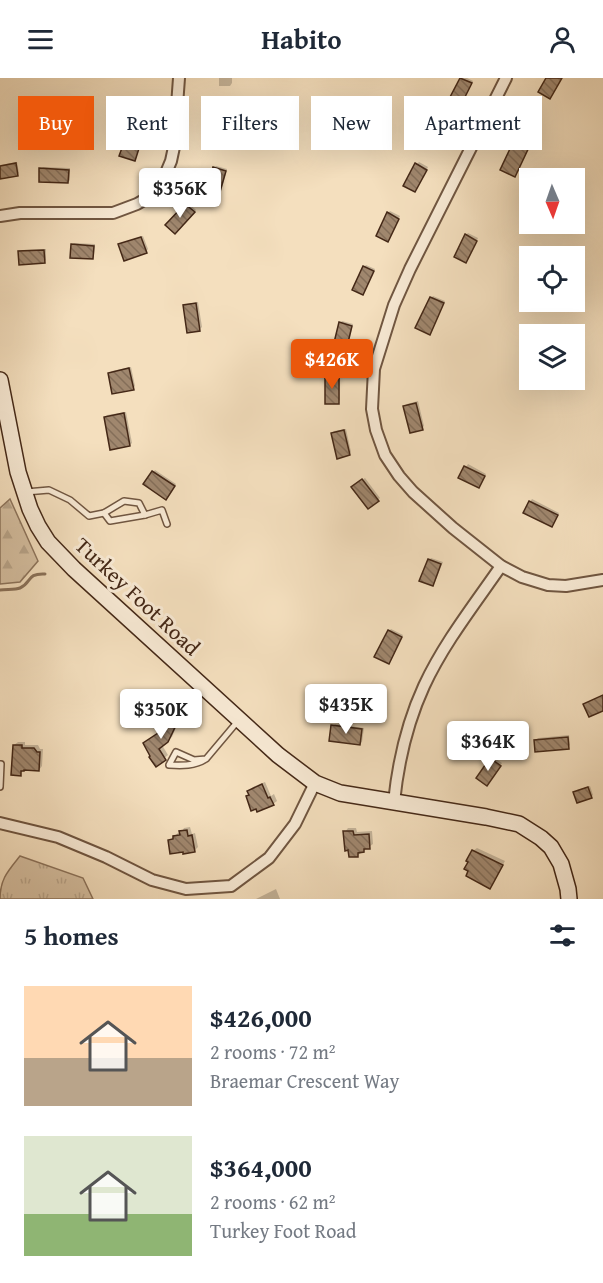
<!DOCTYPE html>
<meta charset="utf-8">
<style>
:root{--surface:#fff;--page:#f6f6f7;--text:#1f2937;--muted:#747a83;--accent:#ea580c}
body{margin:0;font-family:"Gentium Book Plus",serif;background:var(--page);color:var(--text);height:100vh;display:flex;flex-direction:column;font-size:22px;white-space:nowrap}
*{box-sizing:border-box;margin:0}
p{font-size:20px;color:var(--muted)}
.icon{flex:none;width:33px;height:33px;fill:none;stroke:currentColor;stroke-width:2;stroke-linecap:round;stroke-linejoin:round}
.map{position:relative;height:821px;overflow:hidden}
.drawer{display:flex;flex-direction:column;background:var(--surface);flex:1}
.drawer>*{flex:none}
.guide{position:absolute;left:18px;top:18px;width:567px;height:54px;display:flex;gap:12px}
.needle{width:39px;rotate:178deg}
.controls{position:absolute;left:519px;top:90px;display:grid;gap:12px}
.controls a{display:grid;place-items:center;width:66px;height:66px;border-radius:0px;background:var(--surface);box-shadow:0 6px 24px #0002;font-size:30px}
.price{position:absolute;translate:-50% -51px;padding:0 14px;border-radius:6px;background:#fff;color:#222;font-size:20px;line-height:39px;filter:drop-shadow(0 2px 3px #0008)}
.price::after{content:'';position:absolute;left:50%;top:36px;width:18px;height:14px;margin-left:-9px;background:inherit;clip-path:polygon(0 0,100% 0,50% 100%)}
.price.active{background:var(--accent);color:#fff}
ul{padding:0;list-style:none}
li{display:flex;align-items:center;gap:18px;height:150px;padding:0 24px}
li span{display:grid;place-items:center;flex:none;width:168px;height:120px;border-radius:0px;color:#555}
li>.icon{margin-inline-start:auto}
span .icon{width:72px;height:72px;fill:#fffc;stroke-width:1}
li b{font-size:26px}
h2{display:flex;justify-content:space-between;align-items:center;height:72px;padding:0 24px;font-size:26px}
.chip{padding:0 21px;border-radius:0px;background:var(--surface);box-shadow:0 6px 24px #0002;font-size:21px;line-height:54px}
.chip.active{background:var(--accent);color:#fff}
header{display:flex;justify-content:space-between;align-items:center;height:78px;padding:0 24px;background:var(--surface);font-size:27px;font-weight:700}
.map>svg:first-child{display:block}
.grass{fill:url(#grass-tufts);stroke:#8d745c;stroke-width:1.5}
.forest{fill:url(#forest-firs);stroke:#8d745c;stroke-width:1.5}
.shadow{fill:#0003}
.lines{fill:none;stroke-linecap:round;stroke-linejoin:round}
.stream{stroke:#8a7159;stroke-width:3}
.building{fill:url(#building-back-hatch);stroke:#442817;stroke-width:1.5}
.lane-casing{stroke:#705641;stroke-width:8}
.street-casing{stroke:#705641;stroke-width:14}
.secondary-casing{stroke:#442817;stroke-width:18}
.lane{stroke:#f8ead5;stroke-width:5}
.street{stroke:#f8ead5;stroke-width:10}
.secondary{stroke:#f8ead5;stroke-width:15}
.labels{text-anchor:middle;stroke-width:6;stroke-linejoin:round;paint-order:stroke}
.street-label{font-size:22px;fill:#442817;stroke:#f8ead5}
</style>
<header><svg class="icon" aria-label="menu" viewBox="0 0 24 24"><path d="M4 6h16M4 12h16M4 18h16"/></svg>Habito<svg class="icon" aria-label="person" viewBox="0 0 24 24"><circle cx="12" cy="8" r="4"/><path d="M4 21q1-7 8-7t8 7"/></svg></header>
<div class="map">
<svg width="603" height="821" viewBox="0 0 603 821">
<defs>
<pattern id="grass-tufts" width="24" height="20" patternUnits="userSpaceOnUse" patternTransform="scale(1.5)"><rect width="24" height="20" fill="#d6c0a2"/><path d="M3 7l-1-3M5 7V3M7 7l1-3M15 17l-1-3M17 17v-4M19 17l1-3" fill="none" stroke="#b9a58b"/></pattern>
<pattern id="forest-firs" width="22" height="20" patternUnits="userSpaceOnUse" patternTransform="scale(1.5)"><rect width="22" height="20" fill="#d6c0a2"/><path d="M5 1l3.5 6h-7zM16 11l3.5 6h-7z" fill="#b9a58b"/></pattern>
<pattern id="building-back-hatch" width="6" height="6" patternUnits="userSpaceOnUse" patternTransform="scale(1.5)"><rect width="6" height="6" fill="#a0876e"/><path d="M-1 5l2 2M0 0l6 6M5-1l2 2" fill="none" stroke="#846e59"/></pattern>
</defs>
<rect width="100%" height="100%" fill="#f4dfbe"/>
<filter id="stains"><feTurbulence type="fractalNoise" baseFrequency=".00333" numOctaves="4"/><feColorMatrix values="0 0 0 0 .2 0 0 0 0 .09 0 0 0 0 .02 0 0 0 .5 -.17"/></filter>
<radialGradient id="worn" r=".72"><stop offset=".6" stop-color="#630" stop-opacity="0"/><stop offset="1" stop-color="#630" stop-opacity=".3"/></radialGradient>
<path class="grass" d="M20,778L83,800L93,821H0C0,801 8,793 20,778Z"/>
<path class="forest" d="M10,421L38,483L20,504L0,506V430Z"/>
<g class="shadow">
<path d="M219,0H232V5L230,8H219Z"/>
<path d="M461,0H467L473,3L462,25L450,22Z"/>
<path d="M220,33L232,34L229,58L227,60L218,35Z"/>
<path d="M129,58L142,62L136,80L134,82L127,60Z"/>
<path d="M519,59L531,65L516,95L517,61Z"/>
<path d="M17,84L19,95L17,97L0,100V87Z"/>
<path d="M419,84L428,89L417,110V86Z"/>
<path d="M216,88L227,91L221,114L218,116L214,90Z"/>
<path d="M43,89L70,90V102L68,104L41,91Z"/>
<path d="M188,125L196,132L175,154L167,147Z"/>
<path d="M390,133L400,138L389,160L388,135Z"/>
<path d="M468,155L478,160L468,181L466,157Z"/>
<path d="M143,158L148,171L146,174L122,165Z"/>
<path d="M74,165L95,166L94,177L92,179L72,167Z"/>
<path d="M46,171V182L44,184L20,174L22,172Z"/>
<path d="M366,187L375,191L363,216L364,189Z"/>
<path d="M433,218L445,223L432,253L431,220Z"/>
<path d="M198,224L202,249L200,251L188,253L184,228L187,226Z"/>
<path d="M342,243L353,246L347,273L345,275L340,245Z"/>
<path d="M131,289L135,308L133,311L109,295L112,293Z"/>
<path d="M329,297H340V322L338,324L327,299Z"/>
<path d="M418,323L424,348L422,350L405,328L407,326Z"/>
<path d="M126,334L132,365L130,367L105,339L107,337Z"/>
<path d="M346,351L351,374L349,376L332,355L334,353Z"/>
<path d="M468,386L486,396L479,408L460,399Z"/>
<path d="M155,392L176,406L168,418L145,405Z"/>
<path d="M365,400L380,420L369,429L353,409Z"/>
<path d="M532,421L559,435L552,447L530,424Z"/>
<path d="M431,480L443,484L435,504L433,507L429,482Z"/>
<path d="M391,551L403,557L390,582L389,553Z"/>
<path d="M172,633L181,638L172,659L162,667L168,677L156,687L160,654L168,637Z"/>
<path d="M335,646L364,650L362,664L360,666L333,648Z"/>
<path d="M569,657L570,667L568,669L536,662L538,660Z"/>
<path d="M18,664H25V667H38L40,671H43L42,688L39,692L24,691L20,696L14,667Z"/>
<path d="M493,679L502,685L489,704L478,700Z"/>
<path d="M265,704L271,718L274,716L277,723L273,726L250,716L249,713L253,709Z"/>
<path d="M590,708L593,717L591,719L575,714L577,712Z"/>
<path d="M190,749L192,756L195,755L198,769L194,773L170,762L178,755H181L184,750Z"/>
<path d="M348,750H356L357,754L372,753L373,766L358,777L350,771L345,754Z"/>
<path d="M477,770L505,783L493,805L490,809L473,773Z"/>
<path d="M276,811L280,821H256Z"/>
</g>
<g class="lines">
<path class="stream" d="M0,512C6,511 15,512 20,510C32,505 26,495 45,496"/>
</g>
<g class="building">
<path d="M460,0L472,5L460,29L448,23Z"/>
<path d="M546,0H562L550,21L538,14Z"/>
<path d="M217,35L230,36L228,61L214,60Z"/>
<path d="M126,59L141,64L135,83L119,78Z"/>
<path d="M515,60L530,67L515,99L500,92Z"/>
<path d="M16,85L18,98L0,101V88Z"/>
<path d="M415,85L427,92L415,114L403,108Z"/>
<path d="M213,89L226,93L219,117L206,114Z"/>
<path d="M39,90L69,92L68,105L39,104Z"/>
<path d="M185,126L195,134L175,156L165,147Z"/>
<path d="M387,134L399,141L388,164L376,158Z"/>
<path d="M465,156L477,163L466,185L454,179Z"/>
<path d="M141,159L147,175L124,183L118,166Z"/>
<path d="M71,166L94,168L93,181L70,180Z"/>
<path d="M44,172L45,185L19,187L18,173Z"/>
<path d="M363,188L374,193L363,217L352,212Z"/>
<path d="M430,219L444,225L430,257L415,250Z"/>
<path d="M196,225L200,253L187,255L183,227Z"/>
<path d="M339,244L352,248L345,277L332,273Z"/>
<path d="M129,290L134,312L112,316L108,295Z"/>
<rect x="325" y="298" width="14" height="28"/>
<path d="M416,325L423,352L410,355L403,328Z"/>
<path d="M124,335L130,368L110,372L104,339Z"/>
<path d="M344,352L350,377L337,381L331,355Z"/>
<path d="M464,388L485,398L479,410L458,400Z"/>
<path d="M152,393L175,408L166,422L143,406Z"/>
<path d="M362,401L379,423L368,431L351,409Z"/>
<path d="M529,423L558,437L552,449L523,435Z"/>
<path d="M428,481L441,486L433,508L419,503Z"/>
<path d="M388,552L402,559L389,586L374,579Z"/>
<path d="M603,617V633L589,639L583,626Z"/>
<path d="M167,636L179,641L168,664L159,671L166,682L156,689L149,679L150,678L143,665L158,655Z"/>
<path d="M331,647L362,651L360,667L329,663Z"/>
<path d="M568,659L569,671L535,674L534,662Z"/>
<path d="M13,667H22V670H34L37,674H40L39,693L24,692V693H21V698L11,697Z"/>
<path d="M490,680L501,688L487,708L476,700Z"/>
<path d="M262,706L268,720L270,719L274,727L257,734L256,731L251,733L246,718L249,717L247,713Z"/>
<path d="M588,709L592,720L577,725L573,714Z"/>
<path d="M187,752L188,758L192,757L195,774L183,776V774L170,776L168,762L173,761V758L180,757L179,753Z"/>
<path d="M343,753H353L354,757L369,756L370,771H364V774L358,775V779H349L348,772L345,773Z"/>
<path d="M472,772L503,787L490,811L466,798L468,793L464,791L468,784L466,783Z"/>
</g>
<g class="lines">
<defs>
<g id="lane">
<path d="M26,414L49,412L70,422L89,438L104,435L124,423L139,425L145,437L162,432L167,446"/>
<path d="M104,435L110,443L145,437"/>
<path d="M206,681C195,688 182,688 169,687L176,674L194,682L206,681L238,643"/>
<path d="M0,709L1,686"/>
</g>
<g id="street">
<path d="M506,0L410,191L394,227L374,291L372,331L376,352L385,377L399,398L413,414L453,450L501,488L522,499L548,507L566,508L603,502"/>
<path d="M0,138L20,135H113L137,126L149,119L163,102L171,83L174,69L179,0"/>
<path d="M394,724C398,685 407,645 424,608C444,565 474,527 501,488"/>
<path d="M0,745L58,759L106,779L152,802L186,811L231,808L269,780L295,746L315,705"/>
</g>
<path id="secondary" d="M0,302L18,394L30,431L38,448L48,464L74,491L278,677L315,705L340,715L486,739L519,746L541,760L551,769L561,786L568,811L569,821"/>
</defs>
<use href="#lane" class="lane-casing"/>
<use href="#street" class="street-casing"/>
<use href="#secondary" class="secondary-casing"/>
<use href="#lane" class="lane"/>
<use href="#street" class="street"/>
<use href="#secondary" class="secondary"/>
</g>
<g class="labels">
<g class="street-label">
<text transform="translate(138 518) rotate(43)" y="8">Turkey Foot Road</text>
</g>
</g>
<rect width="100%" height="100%" filter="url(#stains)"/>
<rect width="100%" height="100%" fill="url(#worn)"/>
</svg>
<div class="controls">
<a><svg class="needle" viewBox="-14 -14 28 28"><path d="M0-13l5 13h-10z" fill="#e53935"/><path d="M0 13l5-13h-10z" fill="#747a83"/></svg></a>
<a><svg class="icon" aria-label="locate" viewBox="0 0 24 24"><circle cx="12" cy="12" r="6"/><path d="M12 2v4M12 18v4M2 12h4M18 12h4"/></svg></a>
<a><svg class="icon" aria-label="layers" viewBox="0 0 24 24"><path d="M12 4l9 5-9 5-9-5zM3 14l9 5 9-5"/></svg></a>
</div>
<b class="price" style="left:180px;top:141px">$356K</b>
<b class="price active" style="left:332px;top:312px">$426K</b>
<b class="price" style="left:346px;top:657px">$435K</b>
<b class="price" style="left:161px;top:662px">$350K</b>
<b class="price" style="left:488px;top:694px">$364K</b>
<div class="guide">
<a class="chip active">Buy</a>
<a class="chip">Rent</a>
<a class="chip">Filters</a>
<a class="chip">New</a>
<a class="chip">Apartment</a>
</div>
</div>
<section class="drawer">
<h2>5 homes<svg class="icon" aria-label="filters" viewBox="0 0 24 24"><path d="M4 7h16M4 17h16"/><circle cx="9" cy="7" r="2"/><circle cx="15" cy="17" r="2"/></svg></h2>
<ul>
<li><span style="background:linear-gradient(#ffd9b3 60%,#b9a48a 0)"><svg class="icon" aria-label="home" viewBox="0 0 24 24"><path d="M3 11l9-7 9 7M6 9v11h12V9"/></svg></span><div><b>$426,000</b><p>2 rooms · 72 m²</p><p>Braemar Crescent Way</p></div></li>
<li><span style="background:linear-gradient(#dfe7d0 65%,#8fb573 0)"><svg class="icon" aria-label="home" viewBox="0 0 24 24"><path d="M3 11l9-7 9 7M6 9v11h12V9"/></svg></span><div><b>$364,000</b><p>2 rooms · 62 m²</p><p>Turkey Foot Road</p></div></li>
</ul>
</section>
